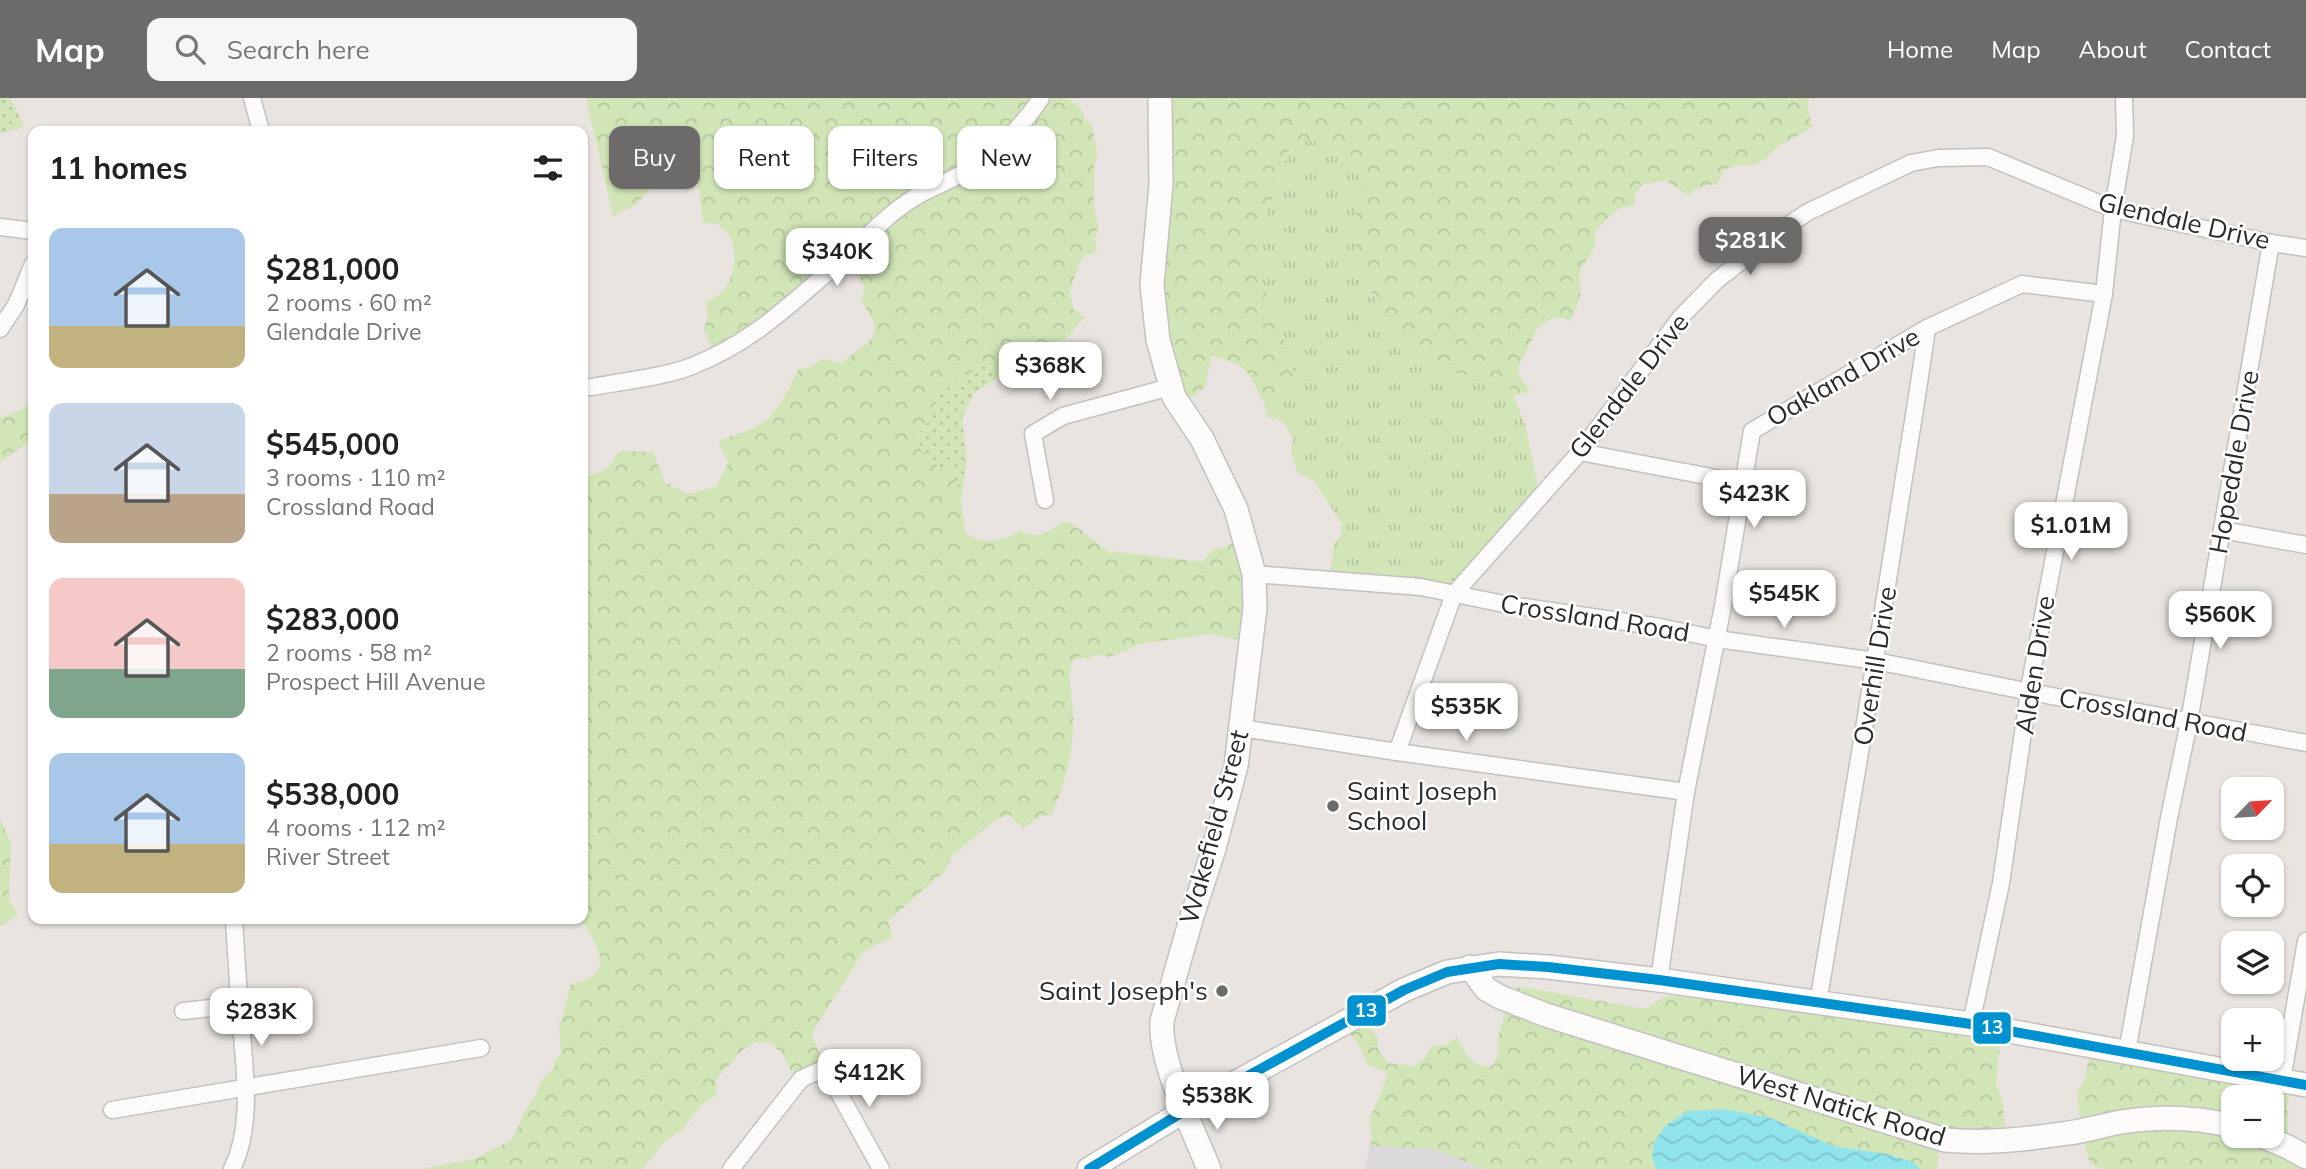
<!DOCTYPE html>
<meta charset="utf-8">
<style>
:root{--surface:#fff;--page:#f6f6f6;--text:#222;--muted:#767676;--accent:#6d6b69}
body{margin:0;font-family:Mulish,sans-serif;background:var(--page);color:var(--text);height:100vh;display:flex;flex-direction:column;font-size:26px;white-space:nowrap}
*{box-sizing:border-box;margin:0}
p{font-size:23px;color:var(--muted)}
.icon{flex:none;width:38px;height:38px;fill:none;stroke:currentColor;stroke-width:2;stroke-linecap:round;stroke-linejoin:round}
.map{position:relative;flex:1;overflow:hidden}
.drawer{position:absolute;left:28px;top:28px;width:560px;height:798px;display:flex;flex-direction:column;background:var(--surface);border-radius:14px;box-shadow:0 2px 5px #0004}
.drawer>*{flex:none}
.hud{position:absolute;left:609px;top:28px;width:665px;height:63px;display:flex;gap:14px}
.needle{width:46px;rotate:65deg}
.buttons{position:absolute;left:2221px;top:679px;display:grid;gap:14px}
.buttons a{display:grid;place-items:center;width:63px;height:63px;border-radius:14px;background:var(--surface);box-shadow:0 2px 5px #0004;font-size:35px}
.price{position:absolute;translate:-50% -60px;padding:0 16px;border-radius:14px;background:#fff;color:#222;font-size:23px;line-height:46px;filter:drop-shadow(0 2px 4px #0008)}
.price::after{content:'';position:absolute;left:50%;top:42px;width:21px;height:16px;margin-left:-10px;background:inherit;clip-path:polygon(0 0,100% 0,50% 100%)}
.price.on{background:var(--accent);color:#fff}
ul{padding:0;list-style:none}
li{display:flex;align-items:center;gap:21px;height:175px;padding:0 21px}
li span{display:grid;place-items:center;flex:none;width:196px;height:140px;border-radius:14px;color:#555}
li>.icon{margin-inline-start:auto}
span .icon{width:84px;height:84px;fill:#fffc;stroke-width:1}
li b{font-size:30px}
h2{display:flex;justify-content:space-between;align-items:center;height:84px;padding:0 21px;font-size:30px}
.pill{padding:0 24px;border-radius:14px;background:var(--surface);box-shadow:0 2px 5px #0004;font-size:24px;line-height:63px}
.pill.on{background:var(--accent);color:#fff}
header{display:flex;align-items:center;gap:42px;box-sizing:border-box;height:98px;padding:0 35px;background:var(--accent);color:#fff}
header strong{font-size:33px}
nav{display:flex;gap:38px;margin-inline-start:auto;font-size:24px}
.search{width:490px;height:63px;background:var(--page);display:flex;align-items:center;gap:18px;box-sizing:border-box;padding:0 24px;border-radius:14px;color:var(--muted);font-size:26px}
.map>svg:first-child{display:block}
.industrial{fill:#dbd9db}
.grass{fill:url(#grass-dots)}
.forest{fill:url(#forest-crowns);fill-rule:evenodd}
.park{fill:url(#park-tufts)}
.water{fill:url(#water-waves)}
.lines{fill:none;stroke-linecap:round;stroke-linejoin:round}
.street-casing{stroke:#c2c1c1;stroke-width:19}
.secondary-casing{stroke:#c2c1c1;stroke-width:26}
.street{stroke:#fcfbfa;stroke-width:16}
.secondary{stroke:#fcfbfa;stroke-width:23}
.bus-1-casing{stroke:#fff;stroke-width:16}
.bus-1{stroke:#0092d0;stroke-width:10}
.poi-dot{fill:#6d6b69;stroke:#fff;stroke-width:2.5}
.labels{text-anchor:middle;stroke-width:5;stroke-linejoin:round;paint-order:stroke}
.street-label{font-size:26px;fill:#2a2a2a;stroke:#fff}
.poi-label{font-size:26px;fill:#2a2a2a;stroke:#fff;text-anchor:start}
.line-badge{stroke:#fff;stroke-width:2.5}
.badge-label{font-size:19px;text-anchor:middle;font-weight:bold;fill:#fff}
</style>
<header>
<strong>Map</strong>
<div class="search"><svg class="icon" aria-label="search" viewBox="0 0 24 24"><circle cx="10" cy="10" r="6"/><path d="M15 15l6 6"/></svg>Search here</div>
<nav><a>Home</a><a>Map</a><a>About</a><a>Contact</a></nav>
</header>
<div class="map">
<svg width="2306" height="1071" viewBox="0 0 2306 1071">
<defs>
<pattern id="grass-dots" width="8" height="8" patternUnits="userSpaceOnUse" patternTransform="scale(1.75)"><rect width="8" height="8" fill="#d1e5b7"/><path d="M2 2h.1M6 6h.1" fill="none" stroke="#b4c59e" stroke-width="1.8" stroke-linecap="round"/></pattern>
<pattern id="forest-crowns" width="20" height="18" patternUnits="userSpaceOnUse" patternTransform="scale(1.75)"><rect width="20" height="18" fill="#d1e5b7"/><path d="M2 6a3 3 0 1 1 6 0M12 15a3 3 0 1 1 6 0" fill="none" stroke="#b4c59e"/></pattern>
<pattern id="park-tufts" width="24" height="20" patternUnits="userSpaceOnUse" patternTransform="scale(1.75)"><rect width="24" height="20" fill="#d1e5b7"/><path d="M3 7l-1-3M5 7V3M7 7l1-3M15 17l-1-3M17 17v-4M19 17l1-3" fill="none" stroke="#b4c59e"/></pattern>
<pattern id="water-waves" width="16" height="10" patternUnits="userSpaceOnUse" patternTransform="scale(1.75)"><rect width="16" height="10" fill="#91e3ec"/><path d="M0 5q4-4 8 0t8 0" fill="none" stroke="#7dc3cb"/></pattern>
</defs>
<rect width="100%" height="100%" fill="#e9e4df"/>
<path class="industrial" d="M1374,1047L1435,1051L1484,1071H1364L1370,1048Z"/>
<g class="grass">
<path d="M0,0H11L24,29L0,35Z"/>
<path d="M986,267L1003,273L999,279L974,295L962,320L967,362L963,388L956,386L948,372L939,371L932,361L921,353L918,335L927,327C929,296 961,279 986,267Z"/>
</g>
<g class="forest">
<path d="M586,0H1068L1081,11L1086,22L1092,27L1098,58L1094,68V110L1099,127L1095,140L1097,154L1085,158L1079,165L1070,193L1073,211L1085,219L1065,242L1017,253L1003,273L986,267C961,279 929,296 927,327L918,335L921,353L932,361L939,371L948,372L956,386L963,388L961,401L965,435C985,448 1001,444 1020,432C1035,442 1049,436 1061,424L1071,425L1108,453L1203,464L1212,452L1247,441L1249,544L1211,536L1145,545L1108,559L1098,556L1089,561L1080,559L1072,564C1066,585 1072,593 1073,614C1075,649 1065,686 1052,717L1040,718L1023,730L1010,717L998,720L952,758L944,774L889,822L888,825L893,839L864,853L814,931L812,938L823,965L798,984L782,956L771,945L756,944L742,952L716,982V998L702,1006L682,1032L664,1044L643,1071H421L474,1061L512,1042L527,1009L535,999L542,981L556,968L553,964L561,956L559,925L562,921L570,887C577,884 585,883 591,879C613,866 590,837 581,821L583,387L586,379C599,374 611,373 615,358L621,353L653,354L665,384L687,396L716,389L728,365L718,343C733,337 752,333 765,323C780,311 790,287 799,270H809L823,261L842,265L873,240L875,226L861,202L865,189L847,163L715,258L704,231L708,218L706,204C711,201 717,199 721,195C742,175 740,121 703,125L697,76L665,66L663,79L634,108L613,118Z"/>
<path d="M1158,0H1810L1807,5L1812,30L1775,50L1767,60L1753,67H1737L1724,72L1717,86C1707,88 1694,87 1690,98L1665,82L1641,87L1635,97V107L1618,111L1595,133V149L1579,174C1582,197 1581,203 1569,224L1564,220H1551L1537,231L1518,269L1519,278L1530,293L1513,298L1507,282L1477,280L1446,273L1416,256L1386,229L1366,180L1352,157L1357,136L1354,109L1364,79L1302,43L1288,54L1264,124L1260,181L1281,229L1288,259L1297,282L1274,294L1264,305C1247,272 1250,268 1212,258L1205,289L1182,306L1165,266Z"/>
<path d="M33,303V341L0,364V320L24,310Z"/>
<path d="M0,721L11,745L9,802L18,816L0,829Z"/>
<path d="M1521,889L1646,911L1662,900L1708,890L2001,934L1996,985L2003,1006L2006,1042L1940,1046L1937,1071H1920C1896,1050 1860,1057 1831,1047C1811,1040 1791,1029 1771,1020L1652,1057L1656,1071H1484L1434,1051L1370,1048L1372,1040L1369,1023L1387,980L1386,974L1367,966L1359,947L1342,926L1359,918L1378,940V952L1388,965L1414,968L1425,960L1431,948H1444L1457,939C1465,954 1473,972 1493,967L1499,954L1497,942L1512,891Z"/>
<path d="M2091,949L2292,987L2287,1006L2288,1038L2306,1058V1071H2102L2090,1066L2081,1032L2077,995L2085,980ZM2233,999H2272V1038H2233Z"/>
</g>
<path class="park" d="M1302,43H1314L1362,60L1364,79L1354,109L1357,136L1352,157L1366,180L1386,229L1416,256L1446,273L1477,280L1507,282L1526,329L1537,385L1542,396L1456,496L1330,478L1334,445L1341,438L1342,426L1314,383L1298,375L1291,356L1293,341L1284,325L1275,320H1268L1264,305L1274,294L1297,282L1288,259L1281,229L1260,181L1259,164L1264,124L1288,54Z"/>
<path class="water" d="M1724,1011L1771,1020L1833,1048L1887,1056L1913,1064L1920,1071H1656L1652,1057L1654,1044L1665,1028L1688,1013Z"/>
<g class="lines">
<defs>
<g id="street">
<path d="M252,0L261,33"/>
<path d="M0,129L33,133"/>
<path d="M0,231L16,207L33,166"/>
<path d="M583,289H593C623,283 665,279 692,268C751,245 787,209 834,169C861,146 884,118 914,100C929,90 946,85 961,76C995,56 1020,32 1041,0"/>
<path d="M1580,354L1743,385"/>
<path d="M1045,402L1033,336L1063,318L1170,289"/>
<path d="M2222,432L2306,447"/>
<path d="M1254,476L1421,489L1504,506L1660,529L1717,541L1876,563L2030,594L2306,645"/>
<path d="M1241,630L1397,654L1686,694"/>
<path d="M1397,654L1454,496L1580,354L1680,220L1716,183L1782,131L1808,114L1911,65L1938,60L1988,59L2113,111L2271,145L2306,150"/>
<path d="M1659,882L1686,694L1723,508L1752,333L1927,230L2022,186L2104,196"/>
<path d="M1818,905C1844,753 1869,602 1893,450C1904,376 1917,304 1927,230"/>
<path d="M183,913L239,907"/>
<path d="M1971,926L2001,785L2031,580L2104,196L2113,111L2125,38L2124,0"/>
<path d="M2127,954L2169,720L2189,624L2271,145"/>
<path d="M2282,982L2306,843"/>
<path d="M112,1012L481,950"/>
<path d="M232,1071C254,1026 244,971 241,923C238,889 236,855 234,821"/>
<path d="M731,1071L801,981L825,970L881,1071"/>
</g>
<g id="secondary">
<path d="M1160,0L1161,86L1152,187L1158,242L1174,299L1202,341L1236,411L1254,476L1255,510L1236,668L1213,754L1192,818L1162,923C1159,964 1193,1031 1209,1071"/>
<path d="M1470,869L1486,891L1500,899L1546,917L1945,1042C1986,1046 2028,1041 2068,1035C2086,1033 2103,1027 2121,1024C2159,1018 2196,1019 2233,1028"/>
<path d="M2262,1038L2288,1049L2306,1059"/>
<path d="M1089,1071L1186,1012L1404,892L1447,874L1499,866L1548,869L1659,882L1971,926L2306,987"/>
</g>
</defs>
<use href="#street" class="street-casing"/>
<use href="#secondary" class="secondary-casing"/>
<use href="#street" class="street"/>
<use href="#secondary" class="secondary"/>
<defs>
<path id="bus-1" d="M1089,1071L1186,1012L1404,892L1447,874L1499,866L1548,869L1659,882L1971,926L2306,987"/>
</defs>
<use href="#bus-1" class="bus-1-casing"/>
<use href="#bus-1" class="bus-1"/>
</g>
<g class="poi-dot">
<circle cx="1333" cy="708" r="7"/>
<circle cx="1222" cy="893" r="7"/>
</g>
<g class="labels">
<g class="street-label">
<text transform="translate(2184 123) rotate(13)" y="9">Glendale Drive</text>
<text transform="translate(1843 279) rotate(-30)" y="9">Oakland Drive</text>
<text transform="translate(1629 288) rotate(-52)" y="9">Glendale Drive</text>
<text transform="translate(2234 364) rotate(-80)" y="9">Hopedale Drive</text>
<text transform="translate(1595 520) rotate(9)" y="9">Crossland Road</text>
<text transform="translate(2035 567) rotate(-81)" y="9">Alden Drive</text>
<text transform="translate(1875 568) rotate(-81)" y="9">Overhill Drive</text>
<text transform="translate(2153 617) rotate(11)" y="9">Crossland Road</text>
<text transform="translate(1214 729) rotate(-75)" y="9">Wakefield Street</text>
<text transform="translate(1841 1008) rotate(17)" y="9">West Natick Road</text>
</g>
<g class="poi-label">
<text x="1347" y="702">Saint Joseph<tspan x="1347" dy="30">School</tspan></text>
<text x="1208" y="902" text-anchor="end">Saint Joseph's</text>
</g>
</g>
<g class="line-badge">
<rect x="1346" y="896" width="41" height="33" rx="7" fill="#0092d0"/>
<rect x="1972" y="913" width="40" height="34" rx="7" fill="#0092d0"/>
</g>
<g class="badge-label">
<text x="1366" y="919">13</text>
<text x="1992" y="936">13</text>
</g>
</svg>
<div class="buttons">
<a><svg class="needle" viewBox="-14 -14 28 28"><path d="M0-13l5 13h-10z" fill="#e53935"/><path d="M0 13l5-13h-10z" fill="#767676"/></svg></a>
<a><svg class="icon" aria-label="locate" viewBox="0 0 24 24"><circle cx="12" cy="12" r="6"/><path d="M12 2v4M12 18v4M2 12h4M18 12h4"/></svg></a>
<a><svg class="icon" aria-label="layers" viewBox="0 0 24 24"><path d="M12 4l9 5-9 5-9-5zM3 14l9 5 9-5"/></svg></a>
<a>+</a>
<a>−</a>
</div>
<b class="price on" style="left:1750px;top:179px">$281K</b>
<b class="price" style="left:837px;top:190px">$340K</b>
<b class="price" style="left:1050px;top:304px">$368K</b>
<b class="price" style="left:1754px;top:432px">$423K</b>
<b class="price" style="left:2071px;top:464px">$1.01M</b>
<b class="price" style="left:1784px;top:532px">$545K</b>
<b class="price" style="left:2220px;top:553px">$560K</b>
<b class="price" style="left:1466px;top:645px">$535K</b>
<b class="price" style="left:261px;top:950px">$283K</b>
<b class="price" style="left:869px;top:1011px">$412K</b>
<b class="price" style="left:1217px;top:1034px">$538K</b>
<div class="hud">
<a class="pill on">Buy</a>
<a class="pill">Rent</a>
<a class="pill">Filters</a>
<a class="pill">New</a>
</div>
<section class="drawer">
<h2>11 homes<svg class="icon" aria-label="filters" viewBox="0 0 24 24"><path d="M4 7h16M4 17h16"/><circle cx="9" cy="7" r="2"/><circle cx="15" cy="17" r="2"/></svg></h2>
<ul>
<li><span style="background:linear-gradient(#a9c7e8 70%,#c2b280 0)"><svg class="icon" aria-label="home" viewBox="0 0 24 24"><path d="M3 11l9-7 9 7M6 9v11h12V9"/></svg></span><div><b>$281,000</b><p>2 rooms · 60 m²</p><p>Glendale Drive</p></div></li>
<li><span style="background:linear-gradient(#c9d6e8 65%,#b9a48a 0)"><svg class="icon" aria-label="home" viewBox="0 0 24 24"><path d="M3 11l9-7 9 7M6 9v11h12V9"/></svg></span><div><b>$545,000</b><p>3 rooms · 110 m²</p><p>Crossland Road</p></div></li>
<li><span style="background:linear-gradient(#f6c9c9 65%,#7fa58c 0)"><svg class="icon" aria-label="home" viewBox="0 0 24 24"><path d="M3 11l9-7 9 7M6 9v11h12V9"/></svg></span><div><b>$283,000</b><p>2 rooms · 58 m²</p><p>Prospect Hill Avenue</p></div></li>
<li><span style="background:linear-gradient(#a9c7e8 65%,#c2b280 0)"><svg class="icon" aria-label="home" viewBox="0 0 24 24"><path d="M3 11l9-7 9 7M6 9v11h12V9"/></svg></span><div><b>$538,000</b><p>4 rooms · 112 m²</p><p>River Street</p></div></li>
</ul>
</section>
</div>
